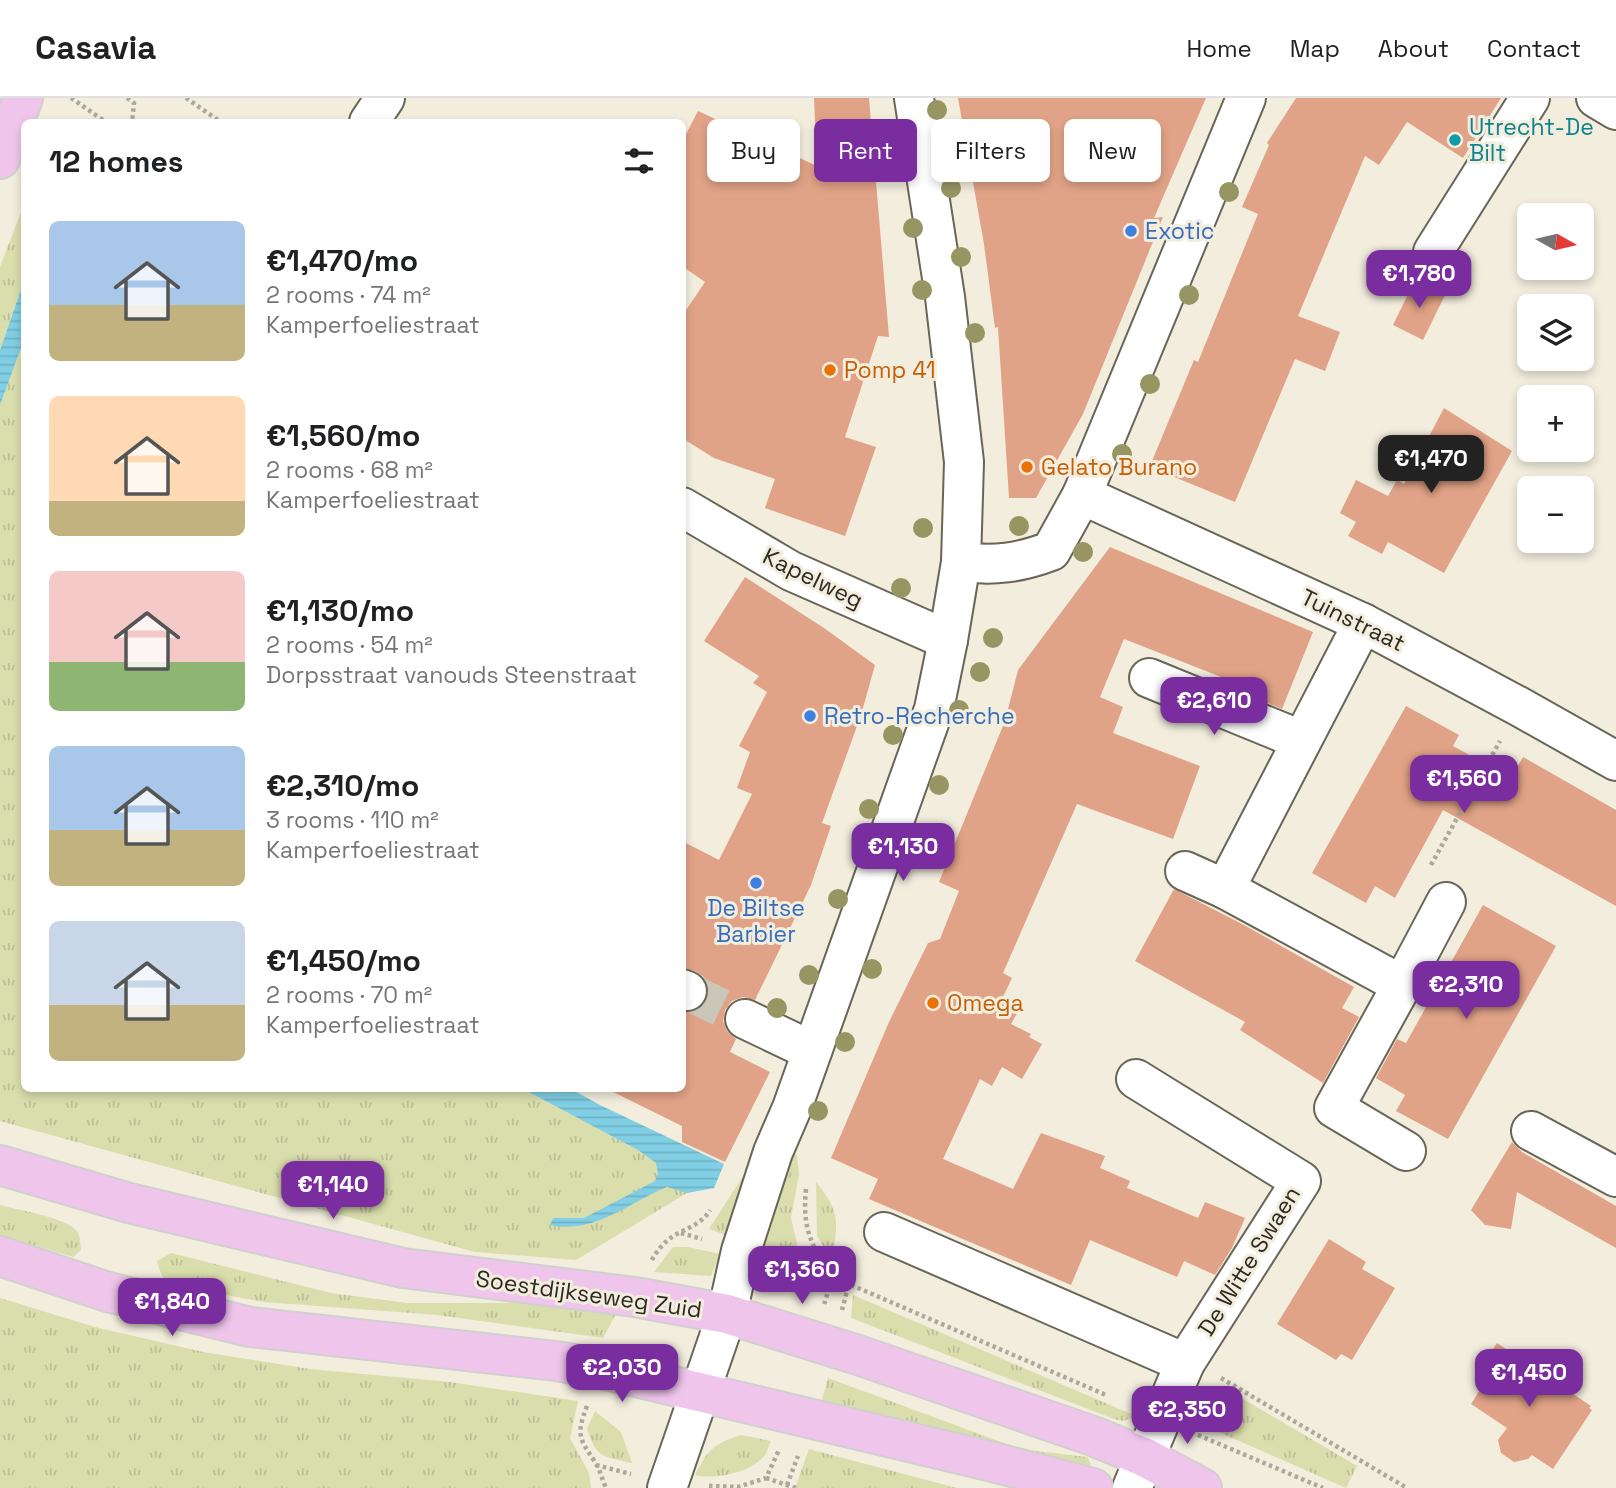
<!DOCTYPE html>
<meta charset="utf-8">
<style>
:root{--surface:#fff;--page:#f6f6f6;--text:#202124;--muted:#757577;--line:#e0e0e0;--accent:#7a2d9e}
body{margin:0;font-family:"Space Grotesk",sans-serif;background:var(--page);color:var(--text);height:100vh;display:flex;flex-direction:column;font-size:26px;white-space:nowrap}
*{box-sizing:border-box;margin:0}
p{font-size:23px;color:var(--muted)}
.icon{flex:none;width:38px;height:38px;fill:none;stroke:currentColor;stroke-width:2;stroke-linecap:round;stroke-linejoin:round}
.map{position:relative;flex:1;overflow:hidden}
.drawer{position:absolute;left:21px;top:21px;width:665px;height:973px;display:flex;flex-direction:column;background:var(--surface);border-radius:10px;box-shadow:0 4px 10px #0003}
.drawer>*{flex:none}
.guide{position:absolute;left:707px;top:21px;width:665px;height:63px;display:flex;gap:14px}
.needle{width:46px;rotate:98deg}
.fabs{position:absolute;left:1517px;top:105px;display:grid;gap:14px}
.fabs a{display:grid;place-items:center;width:77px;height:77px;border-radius:10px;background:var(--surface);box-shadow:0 4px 10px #0003;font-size:35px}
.price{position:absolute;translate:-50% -60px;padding:0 16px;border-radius:14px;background:var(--accent);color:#fff;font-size:23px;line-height:46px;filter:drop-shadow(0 2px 4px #0008)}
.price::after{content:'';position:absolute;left:50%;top:42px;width:21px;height:16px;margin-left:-10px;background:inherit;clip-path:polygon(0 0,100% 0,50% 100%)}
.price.selected{background:#222;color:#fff}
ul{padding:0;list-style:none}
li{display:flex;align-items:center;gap:21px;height:175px;padding:0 28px}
li span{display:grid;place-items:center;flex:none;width:196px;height:140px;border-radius:10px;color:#555}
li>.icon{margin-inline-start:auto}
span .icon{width:84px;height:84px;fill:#fffc;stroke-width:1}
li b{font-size:30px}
h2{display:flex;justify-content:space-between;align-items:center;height:84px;padding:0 28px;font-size:30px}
.tag{padding:0 24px;border-radius:10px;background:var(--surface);box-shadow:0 4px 10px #0003;font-size:24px;line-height:63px}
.tag.selected{background:var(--accent);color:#fff}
header{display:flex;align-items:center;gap:42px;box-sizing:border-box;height:98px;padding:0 35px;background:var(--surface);border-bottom:2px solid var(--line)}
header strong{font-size:33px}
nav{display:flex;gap:38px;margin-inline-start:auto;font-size:24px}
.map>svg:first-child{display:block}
.grass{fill:url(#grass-tufts)}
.water{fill:url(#water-rules)}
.building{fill:#e1a387}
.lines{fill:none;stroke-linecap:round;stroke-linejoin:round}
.minor-tunnel{stroke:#cac6b8;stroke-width:38;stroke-dasharray:38 19;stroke-linecap:butt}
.minor-casing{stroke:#696557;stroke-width:42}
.major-casing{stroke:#d1d0cf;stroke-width:42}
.path{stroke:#aca89c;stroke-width:4.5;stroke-dasharray:3.5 3.5;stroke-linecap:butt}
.minor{stroke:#fff;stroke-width:38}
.major{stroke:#efc5ec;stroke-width:38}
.tree{fill:#979663}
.culture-dot{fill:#0f9aa8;stroke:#f2eddd;stroke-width:2.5}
.shop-dot{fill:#3f7fe0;stroke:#f2eddd;stroke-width:2.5}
.food-dot{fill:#e8710a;stroke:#f2eddd;stroke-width:2.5}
.labels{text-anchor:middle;stroke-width:6;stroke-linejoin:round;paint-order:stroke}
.culture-label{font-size:23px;fill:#0d838f;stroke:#f2eddd;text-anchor:start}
.shop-label{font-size:23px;fill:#366cbe;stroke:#f2eddd;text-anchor:start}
.food-label{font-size:23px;fill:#c56008;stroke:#f2eddd;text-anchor:start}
.street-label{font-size:23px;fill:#2c2a24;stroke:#f2eddd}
</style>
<header>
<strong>Casavia</strong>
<nav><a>Home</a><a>Map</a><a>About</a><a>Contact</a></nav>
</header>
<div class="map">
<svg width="1616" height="1390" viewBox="0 0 1616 1390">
<defs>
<pattern id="grass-tufts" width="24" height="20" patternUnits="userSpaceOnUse" patternTransform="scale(1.75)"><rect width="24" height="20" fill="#dadead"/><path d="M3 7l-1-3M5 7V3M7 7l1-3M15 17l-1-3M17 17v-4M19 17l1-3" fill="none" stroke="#bbbf95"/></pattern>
<pattern id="water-rules" width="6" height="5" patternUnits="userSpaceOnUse" patternTransform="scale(1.75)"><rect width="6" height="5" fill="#81cfe5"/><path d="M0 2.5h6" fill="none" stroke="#70b2c4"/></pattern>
</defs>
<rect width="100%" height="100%" fill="#f2eddd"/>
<g class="grass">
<path d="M24,106V183L0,252V169Z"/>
<path d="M24,242V990L523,991L638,1052L656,1065L687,1095L576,1162L475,1154L0,1023V307Z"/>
<path d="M791,1045L797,1058L799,1076L791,1120L799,1153L788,1156L759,1146Z"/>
<path d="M761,1050L729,1138L709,1131Z"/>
<path d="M816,1084C841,1115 838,1124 832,1162L817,1138Z"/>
<path d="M0,1107C18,1112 62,1119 75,1131C81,1137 80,1144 81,1152L73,1159L0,1137Z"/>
<path d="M673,1149H688L720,1156L711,1178L654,1174Z"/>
<path d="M171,1155L331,1195L407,1205H531L617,1214L603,1240L437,1217L264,1204L177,1188C164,1183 160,1177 157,1163Z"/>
<path d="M853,1197L1136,1318L1123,1323L1114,1321L851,1220Z"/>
<path d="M0,1200L95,1229L203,1254L310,1271L450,1284L578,1303L570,1340L589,1375L591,1390H0Z"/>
<path d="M828,1280L1020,1351L1087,1359L1091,1366L1084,1375L820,1309Z"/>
<path d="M1223,1289L1357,1368L1346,1390L1205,1328Z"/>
<path d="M595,1313L621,1334L632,1365C604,1359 596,1360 587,1331Z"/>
<path d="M742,1337L771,1343C769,1347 767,1355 764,1358C751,1375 714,1382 695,1377C707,1352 716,1344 742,1337Z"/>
<path d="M809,1351L957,1390H795Z"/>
</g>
<g class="water">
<path d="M24,183V242L0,307V252Z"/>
<path d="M523,991H571L600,1007L724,1066L714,1090L687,1095L667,1089C630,1104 593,1137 550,1127L553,1120H584L655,1083L658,1075L656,1065L638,1052Z"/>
</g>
<g class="building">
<path d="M814,0H869L889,239L878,238L845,339L876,349L845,438L765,410L775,381L714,360L682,340V218L705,184L682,168V44L698,13L817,68Z"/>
<path d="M958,0H1206L1154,120L1163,119L1083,316L1036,400H1009L998,229L995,230L984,146Z"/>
<path d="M1296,0H1501L1463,60L1407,24L1379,67L1365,58L1298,218L1340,234L1325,273L1295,261L1235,404L1155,371L1157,365L1152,363L1194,262L1198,264L1258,116L1242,109L1269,47L1267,45Z"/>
<path d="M1415,182L1445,197L1423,242L1393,227Z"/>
<path d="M1444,310L1512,353L1444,475L1388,444L1382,456L1348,438L1356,424L1340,415L1356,382L1388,398L1397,382L1404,386Z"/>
<path d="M1110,449L1313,534L1282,611L1237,592L1234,584L1124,541L1100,599L1123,609L1113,635L1200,668L1173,741L1077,706L1003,875L1012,880L1001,903L1019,912L1011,926L1031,936L1029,939L1042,946L1022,981L1002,969L992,988L980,981L943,1061L1013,1091L1041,1035L1105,1058L1100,1070L1130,1083L1127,1090L1198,1120L1205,1104L1245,1120L1232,1150L1215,1177L1184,1163L1177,1179L1090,1142L1071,1187L869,1101L878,1081L831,1060L889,924L928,845L940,841L959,793L939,784L1005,623L1018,572Z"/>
<path d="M745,479L824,530L875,567L861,617L822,725L831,728L811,787L755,902L743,899L732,903L725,912L723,923L727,933L736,941L730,954L770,974L725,1064L682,1044V1028L605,990H682V914H691L700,911L707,900L708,889L704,879L695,873L682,870V743L719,762L752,696L737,690L750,654L739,648L767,594L753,585L759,578L704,543Z"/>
<path d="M1406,608L1459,637L1453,648L1511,680L1523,659L1616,712V808L1443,712L1395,800L1375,788L1366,805L1312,775Z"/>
<path d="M1174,791L1244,827L1354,889L1342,910L1359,919L1323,985L1240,932L1245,924L1135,863Z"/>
<path d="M1483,807L1556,848L1448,1041L1396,1013L1405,997L1376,980L1397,941L1406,945Z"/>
<path d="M1512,1044L1522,1054L1616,1108V1150L1517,1094L1511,1131L1485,1127L1471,1112Z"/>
<path d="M1329,1141L1366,1164L1362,1171L1395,1190L1352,1262L1341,1256L1336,1262L1277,1226Z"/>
<path d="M1497,1245L1591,1308L1589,1310L1592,1312L1553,1371L1532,1357L1528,1361L1514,1364L1501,1355L1498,1342L1507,1330L1471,1306L1488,1279L1478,1273Z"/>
</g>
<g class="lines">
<path class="minor-tunnel" d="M687,893L745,921"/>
<defs>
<g id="minor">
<path d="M1596,0L1616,12"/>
<path d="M369,24L385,0"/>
<path d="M1433,154L1530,0"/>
<path d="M1082,397L1363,525L1520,609L1616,663"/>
<path d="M682,409L791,473L948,542"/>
<path d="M961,464C995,468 1019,465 1051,453L1082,397L1246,0"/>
<path d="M1363,525L1225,791L1402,887L1334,1010L1406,1053"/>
<path d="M1149,580L1301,642"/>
<path d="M1185,773L1225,791"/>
<path d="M1402,887L1446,804"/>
<path d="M682,891L687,893"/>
<path d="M745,921L812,953"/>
<path d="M1531,1033L1616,1079"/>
<path d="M884,1134L1185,1265"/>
<path d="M667,1390L727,1216L741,1153L773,1054L792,1010L934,611L948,542L961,464L964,364L945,199L914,0"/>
<path d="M1132,1390L1185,1265L1301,1083L1136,981"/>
</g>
<g id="major">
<path d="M0,61L23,0"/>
<path d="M0,1067L129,1105L403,1170L635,1199L727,1216L858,1257L1093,1338L1144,1359L1202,1390"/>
<path d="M0,1158L108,1194L250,1229L556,1263L602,1271L989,1363L1093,1390"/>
</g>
</defs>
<use href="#minor" class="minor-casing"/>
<use href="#major" class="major-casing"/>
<g class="path">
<path d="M71,0L106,24"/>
<path d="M127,0L134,5L132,24"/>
<path d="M186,0L221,24"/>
<path d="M1431,767L1500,643"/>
<path d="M806,1091C802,1131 811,1146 832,1180L824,1207"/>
<path d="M681,1135L702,1141"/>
<path d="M652,1162C656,1154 662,1147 669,1141C682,1131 701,1128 710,1112"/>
<path d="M778,1163L849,1186L1106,1297"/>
<path d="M842,1212L849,1186"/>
<path d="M1221,1280L1407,1390"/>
<path d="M587,1308C576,1337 579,1340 595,1364C600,1372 602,1381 606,1390"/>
<path d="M1198,1337L1323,1390"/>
<path d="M596,1367L631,1376"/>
<path d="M766,1380L796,1390"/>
<path d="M787,1387L798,1358"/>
<path d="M709,1388L738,1389L766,1380L779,1352"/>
</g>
<use href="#minor" class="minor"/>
<use href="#major" class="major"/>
</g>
<g class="tree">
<circle cx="937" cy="12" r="10"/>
<circle cx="898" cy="53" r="10"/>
<circle cx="951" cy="90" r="10"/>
<circle cx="1229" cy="94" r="10"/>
<circle cx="913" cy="130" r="10"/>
<circle cx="961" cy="159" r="10"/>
<circle cx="922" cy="192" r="10"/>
<circle cx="1189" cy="197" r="10"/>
<circle cx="975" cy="235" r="10"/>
<circle cx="1150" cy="286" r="10"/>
<circle cx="1122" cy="356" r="10"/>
<circle cx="1019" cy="428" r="10"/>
<circle cx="923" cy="430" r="10"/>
<circle cx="1083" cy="454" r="10"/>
<circle cx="901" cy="490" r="10"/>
<circle cx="993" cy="540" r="10"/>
<circle cx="980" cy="574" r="10"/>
<circle cx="959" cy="612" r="10"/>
<circle cx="893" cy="637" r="10"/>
<circle cx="939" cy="687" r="10"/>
<circle cx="869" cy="711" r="10"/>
<circle cx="912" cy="760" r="10"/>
<circle cx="838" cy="801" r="10"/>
<circle cx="872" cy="871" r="10"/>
<circle cx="809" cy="877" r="10"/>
<circle cx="777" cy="910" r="10"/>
<circle cx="845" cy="944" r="10"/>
<circle cx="818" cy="1013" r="10"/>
</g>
<circle class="culture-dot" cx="1455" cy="42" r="7"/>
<g class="shop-dot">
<circle cx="1131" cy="133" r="7"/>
<circle cx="810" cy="618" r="7"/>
<circle cx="756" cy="785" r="7"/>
</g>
<g class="food-dot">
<circle cx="830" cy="272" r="7"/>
<circle cx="1027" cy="369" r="7"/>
<circle cx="933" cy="905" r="7"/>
</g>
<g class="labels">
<g class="culture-label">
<text x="1469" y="37">Utrecht-De<tspan x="1469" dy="26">Bilt</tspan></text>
</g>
<g class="shop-label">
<text x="1145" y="141">Exotic</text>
<text x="824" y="626">Retro-Recherche</text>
<text x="756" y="818" text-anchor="middle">De Biltse<tspan x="756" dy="26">Barbier</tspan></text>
</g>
<g class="food-label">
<text x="844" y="280">Pomp 41</text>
<text x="1041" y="377">Gelato Burano</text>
<text x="947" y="913">Omega</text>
</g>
<g class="street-label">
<text transform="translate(813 480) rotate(26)" y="8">Kapelweg</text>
<text transform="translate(1353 522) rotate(26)" y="8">Tuinstraat</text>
<text transform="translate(1249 1163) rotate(-58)" y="8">De Witte Swaen</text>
<text transform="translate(589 1196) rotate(8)" y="8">Soestdijkseweg Zuid</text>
</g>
</g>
</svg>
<div class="fabs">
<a><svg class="needle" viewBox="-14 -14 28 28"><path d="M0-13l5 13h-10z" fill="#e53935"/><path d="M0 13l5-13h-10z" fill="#757577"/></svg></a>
<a><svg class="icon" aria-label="layers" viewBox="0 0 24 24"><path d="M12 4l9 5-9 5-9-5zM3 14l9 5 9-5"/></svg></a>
<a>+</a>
<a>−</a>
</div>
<b class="price" style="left:1419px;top:212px">€1,780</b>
<b class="price selected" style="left:1431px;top:397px">€1,470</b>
<b class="price" style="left:1214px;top:639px">€2,610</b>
<b class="price" style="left:1464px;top:717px">€1,560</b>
<b class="price" style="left:903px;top:785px">€1,130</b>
<b class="price" style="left:1466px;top:923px">€2,310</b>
<b class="price" style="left:333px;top:1123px">€1,140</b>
<b class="price" style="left:802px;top:1208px">€1,360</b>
<b class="price" style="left:172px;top:1240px">€1,840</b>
<b class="price" style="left:622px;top:1306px">€2,030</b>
<b class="price" style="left:1529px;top:1311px">€1,450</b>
<b class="price" style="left:1187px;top:1348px">€2,350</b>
<div class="guide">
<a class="tag">Buy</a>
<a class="tag selected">Rent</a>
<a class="tag">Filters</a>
<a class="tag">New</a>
</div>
<section class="drawer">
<h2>12 homes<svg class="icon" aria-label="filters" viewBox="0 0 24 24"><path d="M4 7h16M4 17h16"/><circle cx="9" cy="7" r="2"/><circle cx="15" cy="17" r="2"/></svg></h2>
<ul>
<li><span style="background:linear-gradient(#a9c7e8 60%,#c2b280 0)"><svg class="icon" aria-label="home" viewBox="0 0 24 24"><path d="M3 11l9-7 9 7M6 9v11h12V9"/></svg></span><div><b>€1,470/mo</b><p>2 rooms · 74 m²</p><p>Kamperfoeliestraat</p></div></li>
<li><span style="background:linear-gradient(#ffd9b3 75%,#c2b280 0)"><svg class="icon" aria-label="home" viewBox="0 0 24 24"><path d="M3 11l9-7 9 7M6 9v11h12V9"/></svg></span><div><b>€1,560/mo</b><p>2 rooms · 68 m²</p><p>Kamperfoeliestraat</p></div></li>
<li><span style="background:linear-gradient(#f6c9c9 65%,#8fb573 0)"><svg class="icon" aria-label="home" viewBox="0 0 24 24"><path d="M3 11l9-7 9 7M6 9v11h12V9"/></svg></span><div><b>€1,130/mo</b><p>2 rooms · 54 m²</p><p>Dorpsstraat vanouds Steenstraat</p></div></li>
<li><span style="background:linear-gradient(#a9c7e8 60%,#c2b280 0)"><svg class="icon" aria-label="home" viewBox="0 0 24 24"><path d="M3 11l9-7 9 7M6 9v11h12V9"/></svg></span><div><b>€2,310/mo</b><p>3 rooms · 110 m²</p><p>Kamperfoeliestraat</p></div></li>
<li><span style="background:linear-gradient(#c9d6e8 60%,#c2b280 0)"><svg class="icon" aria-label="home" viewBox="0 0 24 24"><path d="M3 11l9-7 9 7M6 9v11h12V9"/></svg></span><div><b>€1,450/mo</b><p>2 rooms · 70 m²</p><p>Kamperfoeliestraat</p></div></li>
</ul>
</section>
</div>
